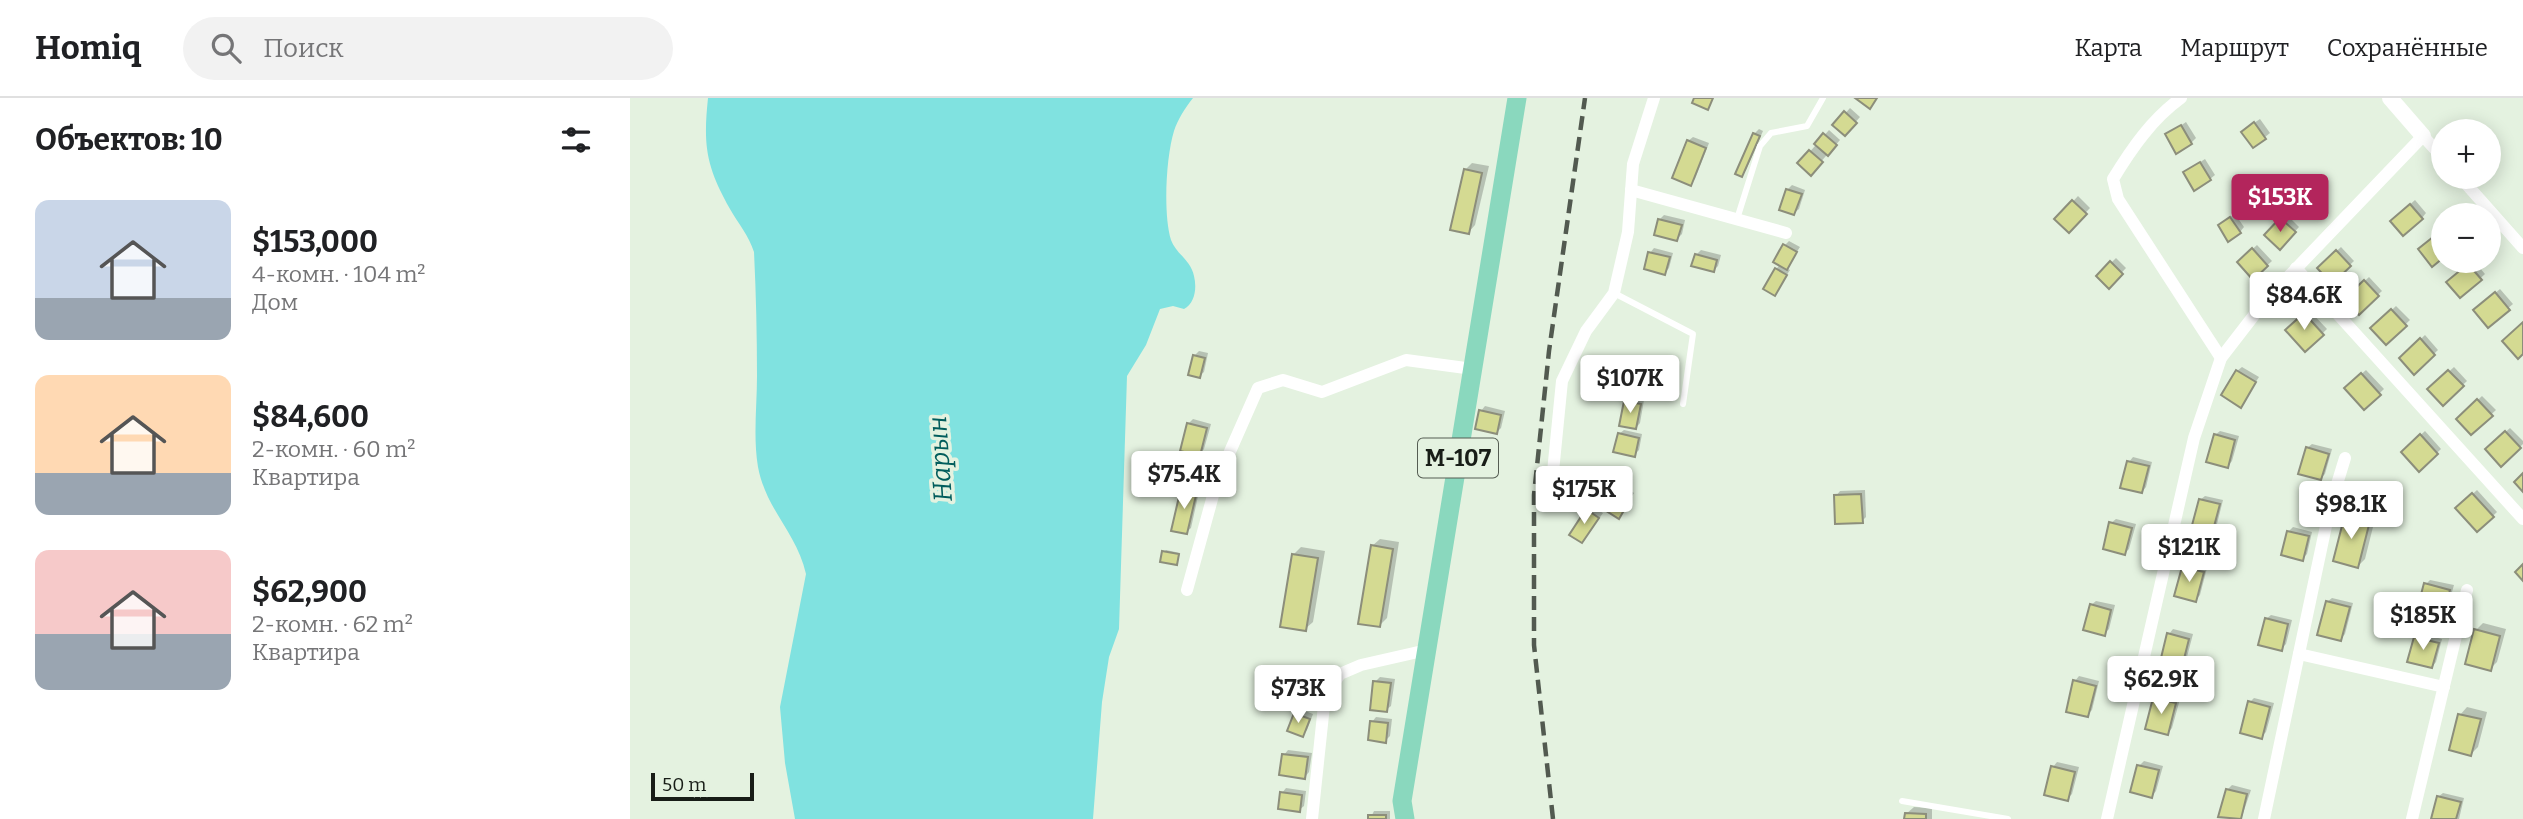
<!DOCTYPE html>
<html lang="ru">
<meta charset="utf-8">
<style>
:root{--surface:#fff;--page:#f2f2f2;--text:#202124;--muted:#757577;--line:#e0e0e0;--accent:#b3255c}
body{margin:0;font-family:Bitter,serif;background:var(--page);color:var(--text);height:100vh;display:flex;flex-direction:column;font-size:26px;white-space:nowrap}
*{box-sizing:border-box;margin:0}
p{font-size:23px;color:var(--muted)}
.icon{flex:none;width:38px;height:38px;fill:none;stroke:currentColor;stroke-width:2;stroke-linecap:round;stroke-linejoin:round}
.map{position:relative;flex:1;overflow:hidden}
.panel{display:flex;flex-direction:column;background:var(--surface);width:630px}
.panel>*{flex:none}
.buttons{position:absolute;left:1801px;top:21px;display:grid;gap:14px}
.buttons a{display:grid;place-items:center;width:70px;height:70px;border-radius:50%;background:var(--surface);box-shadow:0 4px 18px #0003;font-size:35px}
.scale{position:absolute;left:21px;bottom:18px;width:103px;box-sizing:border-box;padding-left:7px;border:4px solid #181d17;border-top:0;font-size:19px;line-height:24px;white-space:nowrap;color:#181d17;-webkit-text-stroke:5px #e4f2e0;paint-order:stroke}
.price{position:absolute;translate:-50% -60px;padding:0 16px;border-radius:7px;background:#fff;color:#222;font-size:23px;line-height:46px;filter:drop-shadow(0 2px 4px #0008)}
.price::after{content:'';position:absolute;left:50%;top:42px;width:21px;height:16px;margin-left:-10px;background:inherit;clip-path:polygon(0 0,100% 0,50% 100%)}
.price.on{background:var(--accent);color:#fff}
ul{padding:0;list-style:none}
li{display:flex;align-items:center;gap:21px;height:175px;padding:0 35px}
li span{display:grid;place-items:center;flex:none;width:196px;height:140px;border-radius:14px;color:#555}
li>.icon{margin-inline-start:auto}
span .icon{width:84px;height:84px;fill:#fffc;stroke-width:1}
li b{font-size:30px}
h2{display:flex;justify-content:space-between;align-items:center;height:84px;padding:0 35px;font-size:30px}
header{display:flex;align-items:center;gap:42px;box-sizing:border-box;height:98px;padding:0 35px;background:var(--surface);border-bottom:2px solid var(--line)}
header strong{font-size:33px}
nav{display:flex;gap:38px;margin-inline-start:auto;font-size:24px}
.search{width:490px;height:63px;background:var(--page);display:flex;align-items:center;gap:18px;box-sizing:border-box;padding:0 24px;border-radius:38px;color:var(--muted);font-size:26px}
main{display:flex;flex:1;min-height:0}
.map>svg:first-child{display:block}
.water{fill:#80e2e0}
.shadow{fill:#0003}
.building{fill:#d4da92;stroke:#8c8e7b;stroke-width:2}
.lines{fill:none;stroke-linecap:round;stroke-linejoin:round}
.service{stroke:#fff;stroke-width:6}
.minor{stroke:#fff;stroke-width:12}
.tertiary{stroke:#fff;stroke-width:16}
.primary{stroke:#8ad8be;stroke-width:19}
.rail{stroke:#525a50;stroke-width:4.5;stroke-dasharray:14 7;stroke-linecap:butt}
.labels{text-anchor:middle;stroke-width:7;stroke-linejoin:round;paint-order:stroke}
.shield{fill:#e4f2e0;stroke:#555d53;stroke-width:2}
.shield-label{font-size:23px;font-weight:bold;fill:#181d17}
.water-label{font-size:26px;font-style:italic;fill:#015d5c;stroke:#e4f2e0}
</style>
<header>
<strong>Homiq</strong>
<div class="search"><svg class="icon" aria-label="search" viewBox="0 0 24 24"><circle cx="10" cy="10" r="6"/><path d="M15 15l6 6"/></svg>Поиск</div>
<nav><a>Карта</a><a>Маршрут</a><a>Сохранённые</a></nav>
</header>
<main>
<section class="panel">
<h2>Объектов: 10<svg class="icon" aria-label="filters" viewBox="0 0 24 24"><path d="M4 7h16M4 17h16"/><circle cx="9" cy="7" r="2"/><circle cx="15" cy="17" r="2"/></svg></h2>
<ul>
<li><span style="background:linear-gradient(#c9d6e8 70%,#9aa5b1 0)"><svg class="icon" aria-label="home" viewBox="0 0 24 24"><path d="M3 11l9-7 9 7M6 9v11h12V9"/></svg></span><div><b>$153,000</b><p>4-комн. · 104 m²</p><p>Дом</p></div></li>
<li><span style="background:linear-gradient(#ffd9b3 70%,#9aa5b1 0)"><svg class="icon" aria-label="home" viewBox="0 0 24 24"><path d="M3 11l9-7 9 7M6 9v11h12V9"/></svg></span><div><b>$84,600</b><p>2-комн. · 60 m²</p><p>Квартира</p></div></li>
<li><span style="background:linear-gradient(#f6c9c9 60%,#9aa5b1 0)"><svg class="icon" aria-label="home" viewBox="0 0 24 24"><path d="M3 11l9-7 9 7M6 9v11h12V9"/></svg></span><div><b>$62,900</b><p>2-комн. · 62 m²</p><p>Квартира</p></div></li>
</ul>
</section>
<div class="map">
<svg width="1893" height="721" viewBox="0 0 1893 721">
<rect width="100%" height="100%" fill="#e4f2e0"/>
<path class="water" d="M78,0H563C555,10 548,21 544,33C536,59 533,116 541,142C546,156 561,162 564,178C567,190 565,205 554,211L543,208L530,211L516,247L497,278L489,531L479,559L472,604L463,721H165L155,665L150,609L176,476C167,435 136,412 128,369C123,339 127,308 127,278C127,236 126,195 124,154C119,138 108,125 100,111C76,68 73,48 78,0Z"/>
<g class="shadow">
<path d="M1220,10L1230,19L1215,36L1205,27Z"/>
<path d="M1630,21L1640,35L1624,48L1618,29Z"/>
<path d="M1556,24L1566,40L1561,45L1537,37Z"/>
<path d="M1129,31L1133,33L1116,72L1112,77L1124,36Z"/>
<path d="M1199,32L1210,42L1181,75L1170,65Z"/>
<path d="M1063,39L1079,45L1065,81L1060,86L1058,43Z"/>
<path d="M1575,61L1585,77L1580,81L1555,74Z"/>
<path d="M842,65L859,68L845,127L838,135L835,72Z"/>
<path d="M1648,77L1662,91L1645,107L1632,93Z"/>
<path d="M1162,87L1175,92L1169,111L1164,115L1157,92Z"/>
<path d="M1448,98L1460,110L1439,132L1427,121Z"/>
<path d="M1785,102L1796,115L1792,120L1767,118Z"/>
<path d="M1605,116L1614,129L1610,134L1594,123Z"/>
<path d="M1656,116L1669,129L1650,150L1636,137Z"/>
<path d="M1034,117L1055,122L1052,136L1047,141L1029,122Z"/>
<path d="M1159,143L1170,149L1156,170L1160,172L1144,196L1146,171L1151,166L1154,148Z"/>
<path d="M1627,147L1642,163L1624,179L1609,164Z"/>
<path d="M1711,149L1724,163L1702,184L1689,170Z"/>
<path d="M1024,150L1043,155L1039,170L1035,175L1020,155Z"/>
<path d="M1071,152L1091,157L1088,168L1084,172L1066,157Z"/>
<path d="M1486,160L1496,170L1479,188L1468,178Z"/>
<path d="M1844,163L1855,176L1831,198L1823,180Z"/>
<path d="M1739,179L1752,193L1729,214L1716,201Z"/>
<path d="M1870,191L1883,206L1858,227L1850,208Z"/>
<path d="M1766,208L1780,222L1756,245L1743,230Z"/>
<path d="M1679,212L1697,231L1675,252L1657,232Z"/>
<path d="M1795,237L1808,252L1785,274L1771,260Z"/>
<path d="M569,253L578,255L574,274L569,278L564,258Z"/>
<path d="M1014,266L1027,268L1023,290L1018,295L1009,271Z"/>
<path d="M1612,269L1629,279L1611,307L1607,273Z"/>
<path d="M1824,269L1837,283L1813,305L1800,291Z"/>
<path d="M1736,272L1754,291L1734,310L1716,290Z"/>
<path d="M1852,298L1866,312L1841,335L1828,321Z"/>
<path d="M1000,299L1014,302L1010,325L1006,330L995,303Z"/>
<path d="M855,308L875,313L871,330L866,335L851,313Z"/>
<path d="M563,321L581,326L574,351L570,356L558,326Z"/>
<path d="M1880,330L1893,343V346L1871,367L1857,351Z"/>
<path d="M994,332L1012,336L1009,352L1004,357L989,336Z"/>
<path d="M1590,333L1609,338L1602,363L1598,368L1585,337Z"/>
<path d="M1795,333L1811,351L1789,372L1773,354Z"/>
<path d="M1682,346L1702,351L1695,376L1691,380L1677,350Z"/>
<path d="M1503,359L1522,364L1516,389L1512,394L1499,364Z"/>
<path d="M988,385L1004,395L989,418L984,390Z"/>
<path d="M557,386L570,389L561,430L556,434L553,391Z"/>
<path d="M1235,392L1236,419L1232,423L1206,398L1210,393Z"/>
<path d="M1847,392L1867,414L1848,432L1828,410Z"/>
<path d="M1575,398L1593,402L1586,430L1582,435L1570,402Z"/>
<path d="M962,408L973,415L956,439L941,436Z"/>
<path d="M1724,410L1746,416L1745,422L1719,416V419L1744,425L1735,461L1728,468L1716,417Z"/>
<path d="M1486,421L1506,426L1499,451L1495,455L1481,425Z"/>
<path d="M1663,429L1682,434L1677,456L1672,461L1658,434Z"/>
<path d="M750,441L769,444L757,520L749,528L742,448Z"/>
<path d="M671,449L695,453L683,524L675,531L663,457Z"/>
<path d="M536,452L550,455L547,465L534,454Z"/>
<path d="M1558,465L1577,470L1570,497L1566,502L1553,470Z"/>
<path d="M1800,482L1824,487L1818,508L1814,513L1796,486Z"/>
<path d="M1702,500L1723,505L1715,536L1711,541L1697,504Z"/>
<path d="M1466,503L1485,507L1479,531L1474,536L1461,507Z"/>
<path d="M1641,517L1662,522L1656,546L1651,551L1636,521Z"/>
<path d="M1853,525L1876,531L1867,564L1860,571L1846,532Z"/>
<path d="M1543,531L1563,536L1557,559L1552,563L1539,536Z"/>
<path d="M1790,535L1812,541L1806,564L1802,569L1785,540Z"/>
<path d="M662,569L682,575L679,586L674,590L657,573Z"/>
<path d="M1449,578L1469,583L1462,612L1457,617L1445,583Z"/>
<path d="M750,579L765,581L761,608L756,612L745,584Z"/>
<path d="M1530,596L1550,601L1542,630L1538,635L1525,601Z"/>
<path d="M1624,600L1644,605L1636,634L1631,639L1620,604Z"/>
<path d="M1837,609L1857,614L1848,649L1841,656L1830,617Z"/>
<path d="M670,611L683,616L677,632L672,637L666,616Z"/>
<path d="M746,619L762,621L760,638L755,643L742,624Z"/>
<path d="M658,652L682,655L679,674L675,679L654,657Z"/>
<path d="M1514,663L1533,668L1526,693L1522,698L1509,668Z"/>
<path d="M1427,664L1449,669L1442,696L1437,701L1423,669Z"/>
<path d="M1602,687L1621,692L1611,721L1590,718L1598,691Z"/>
<path d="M656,690L676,693L674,708L669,712L652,695Z"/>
<path d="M1813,695L1834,700L1829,721H1803L1808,699Z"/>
<path d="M1284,709L1302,710V721H1276V716Z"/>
<path d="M744,713H760V721H740Z"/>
</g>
<g class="building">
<path d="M1064,0H1083L1078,12L1062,5Z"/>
<path d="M1225,0H1247L1240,11Z"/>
<path d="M1214,13L1227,25L1215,38L1202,27Z"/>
<path d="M1624,24L1636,41L1623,50L1611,34Z"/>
<path d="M1551,27L1562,46L1546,56L1535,36Z"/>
<path d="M1123,35L1130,38L1112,79L1105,76Z"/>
<path d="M1193,35L1207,47L1198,58L1184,46Z"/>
<path d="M1057,42L1076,50L1061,88L1042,80Z"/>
<path d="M1179,52L1193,64L1181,78L1167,65Z"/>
<path d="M1570,64L1581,82L1564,93L1553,74Z"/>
<path d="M834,71L852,75L839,136L820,132Z"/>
<path d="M1643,80L1659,96L1645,110L1629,93Z"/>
<path d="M1156,91L1172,96L1164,117L1149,112Z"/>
<path d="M1442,102L1457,116L1439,135L1424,121Z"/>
<path d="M1780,106L1793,121L1773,138L1760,123Z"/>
<path d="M1600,119L1611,135L1598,144L1588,127Z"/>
<path d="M1650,120L1666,134L1650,152L1634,137Z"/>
<path d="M1028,121L1052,127L1047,143L1024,137Z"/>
<path d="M1808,135L1813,140V160L1802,169L1788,151Z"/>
<path d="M1153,146L1167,154L1157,172L1143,164Z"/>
<path d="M1622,150L1638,168L1623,182L1607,164Z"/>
<path d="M1706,152L1721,168L1702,186L1687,170Z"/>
<path d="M1018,154L1040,159L1035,177L1014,171Z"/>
<path d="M1065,156L1087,162L1084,174L1061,168Z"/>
<path d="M1480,163L1493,176L1479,191L1466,178Z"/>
<path d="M1838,166L1852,182L1830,200L1816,184Z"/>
<path d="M1145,170L1157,177L1145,198L1133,191Z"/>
<path d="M1734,182L1749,198L1729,217L1714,201Z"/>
<path d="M1865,194L1880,212L1858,230L1843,212Z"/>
<path d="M1761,211L1777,228L1756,247L1740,230Z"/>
<path d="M1674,215L1694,237L1675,254L1655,232Z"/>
<path d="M1893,224V256L1888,261L1872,243Z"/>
<path d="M1790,240L1805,257L1784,277L1769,260Z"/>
<path d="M563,257L575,260L570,280L558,277Z"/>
<path d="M1008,270L1023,273L1019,297L1003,294Z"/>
<path d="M1606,272L1626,284L1611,310L1591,297Z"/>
<path d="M1818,272L1834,288L1813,308L1797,291Z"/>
<path d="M1731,275L1751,297L1734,312L1714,290Z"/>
<path d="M1847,301L1863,318L1841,337L1826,321Z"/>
<path d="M994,303L1011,306L1006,331L989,328Z"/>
<path d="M849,312L871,317L867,336L845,331Z"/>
<path d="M557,325L577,330L570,358L550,353Z"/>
<path d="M1875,333L1891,350L1871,369L1855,351Z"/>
<path d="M988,335L1009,340L1005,359L983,354Z"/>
<path d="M1584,336L1605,342L1598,370L1576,364Z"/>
<path d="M1790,336L1808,356L1789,374L1771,354Z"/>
<path d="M1676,349L1699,356L1691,382L1668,376Z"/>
<path d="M1497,363L1519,368L1512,395L1490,390Z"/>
<path d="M1893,375V394L1884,384Z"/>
<path d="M982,389L1001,400L989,421L970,409Z"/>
<path d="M551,390L567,393L557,436L541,433Z"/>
<path d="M1842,395L1864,419L1847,434L1825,410Z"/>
<path d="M1231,396L1233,425L1205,426L1204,397Z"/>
<path d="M1569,401L1590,406L1582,436L1561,431Z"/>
<path d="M956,411L969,420L952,445L939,437Z"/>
<path d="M1715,416L1740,423L1728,470L1703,463Z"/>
<path d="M1479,424L1502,430L1495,457L1473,451Z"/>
<path d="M1657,433L1679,438L1673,463L1651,457Z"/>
<path d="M741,447L763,451L750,529L728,526Z"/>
<path d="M532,453L549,456L547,467L530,464Z"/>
<path d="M662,456L688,460L676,533L650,529Z"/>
<path d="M1893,466V483L1885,474Z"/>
<path d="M1552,469L1574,474L1566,504L1544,498Z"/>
<path d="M1794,485L1820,492L1814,515L1788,508Z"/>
<path d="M1696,503L1720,509L1711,543L1687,537Z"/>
<path d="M1460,506L1481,512L1475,538L1453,532Z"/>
<path d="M1635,520L1658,526L1652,553L1628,547Z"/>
<path d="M1844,531L1870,538L1861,573L1835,566Z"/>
<path d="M1537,535L1559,541L1553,565L1531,560Z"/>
<path d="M1784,539L1809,545L1802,570L1777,564Z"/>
<path d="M656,572L679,580L675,592L651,585Z"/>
<path d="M1443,582L1466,588L1458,619L1436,614Z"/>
<path d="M743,583L761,585L757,614L740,612Z"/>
<path d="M1523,600L1546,605L1538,637L1515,631Z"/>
<path d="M1618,603L1640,609L1632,641L1610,635Z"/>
<path d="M664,615L680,621L673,639L657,633Z"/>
<path d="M1828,616L1851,621L1841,658L1819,652Z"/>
<path d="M740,623L758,625L756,645L738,642Z"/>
<path d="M652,656L678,659L675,681L649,677Z"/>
<path d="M1507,667L1529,672L1522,700L1500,694Z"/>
<path d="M1421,668L1445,674L1438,703L1414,697Z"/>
<path d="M1596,691L1617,696L1611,721L1588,719Z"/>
<path d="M650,694L672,697L670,714L648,711Z"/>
<path d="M1807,698L1831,704L1826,721H1801Z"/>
<path d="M1275,715L1296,716V721H1274Z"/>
<rect x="738" y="717" width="18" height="4"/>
</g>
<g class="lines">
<g class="service">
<path d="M1107,121L1130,48L1141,35L1177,28L1193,0"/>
<path d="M984,195L1063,236L1053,306"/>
<path d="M1272,703L1378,721"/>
</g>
<g class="minor">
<path d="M1551,0C1522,21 1502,50 1483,81L1488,101L1591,260"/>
<path d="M1830,79L1893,150"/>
<path d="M1001,92L1156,135"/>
<path d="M1666,170L1893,421"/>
<path d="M922,384L932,283L956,233L984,195L998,134L1003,66L1024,0"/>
<path d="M557,492L587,383L628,290L653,282L692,294L776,262L843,271"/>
<path d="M1669,556L1814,589"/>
<path d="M682,721L695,598L710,576L731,567L797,552"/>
<path d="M1477,721L1564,340L1591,260L1635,203L1793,38L1813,60"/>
<path d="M1634,721L1700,409L1715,360"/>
<path d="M1782,721L1837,492"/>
</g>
<path class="tertiary" d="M1760,0L1793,38"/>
<path class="primary" d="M775,721L772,703L887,0"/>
<path class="rail" d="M923,721L904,547V397L919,253L955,0"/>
</g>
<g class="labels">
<rect class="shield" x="788" y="340.5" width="80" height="39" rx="5"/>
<g class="shield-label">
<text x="828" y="368">М-107</text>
</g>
<g class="water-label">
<text transform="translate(310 361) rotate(-94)" y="9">Нарын</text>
</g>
</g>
</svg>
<div class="buttons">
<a>+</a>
<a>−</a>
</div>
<div class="scale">50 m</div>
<b class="price on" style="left:1650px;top:136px">$153K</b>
<b class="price" style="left:1674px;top:234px">$84.6K</b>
<b class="price" style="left:1000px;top:317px">$107K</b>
<b class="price" style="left:554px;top:413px">$75.4K</b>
<b class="price" style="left:954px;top:428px">$175K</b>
<b class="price" style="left:1721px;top:443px">$98.1K</b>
<b class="price" style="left:1559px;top:486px">$121K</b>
<b class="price" style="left:1793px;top:554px">$185K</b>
<b class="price" style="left:1531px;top:618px">$62.9K</b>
<b class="price" style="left:668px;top:627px">$73K</b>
</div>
</main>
